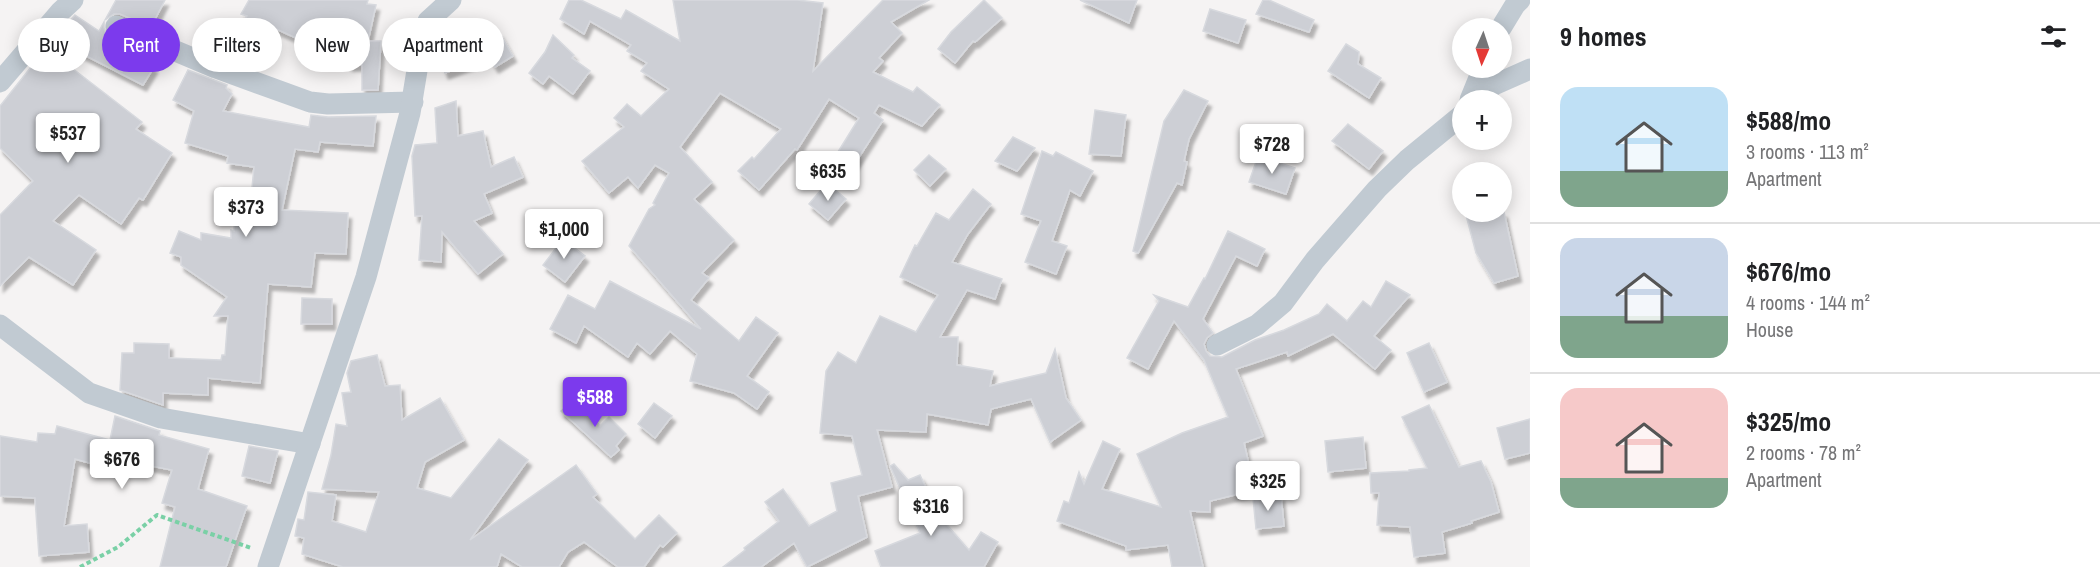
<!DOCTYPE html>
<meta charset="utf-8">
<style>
:root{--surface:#fff;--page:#f2f2f2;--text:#202124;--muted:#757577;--line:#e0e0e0;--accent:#7c3aed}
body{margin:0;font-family:"Archivo Narrow",sans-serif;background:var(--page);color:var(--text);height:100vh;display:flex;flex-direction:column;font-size:22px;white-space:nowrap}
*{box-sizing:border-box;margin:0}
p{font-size:20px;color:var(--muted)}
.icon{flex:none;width:33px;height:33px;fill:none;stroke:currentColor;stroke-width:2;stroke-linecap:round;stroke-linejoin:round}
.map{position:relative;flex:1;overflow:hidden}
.details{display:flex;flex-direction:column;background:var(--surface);width:570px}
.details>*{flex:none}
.guide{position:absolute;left:18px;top:18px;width:570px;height:54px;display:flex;gap:12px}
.needle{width:39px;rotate:183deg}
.buttons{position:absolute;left:1452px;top:18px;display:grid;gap:12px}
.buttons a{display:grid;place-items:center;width:60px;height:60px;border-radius:50%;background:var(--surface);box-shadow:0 3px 15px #0003;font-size:30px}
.price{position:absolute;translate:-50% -51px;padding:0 14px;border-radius:6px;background:#fff;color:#222;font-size:20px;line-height:39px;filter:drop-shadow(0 2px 3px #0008)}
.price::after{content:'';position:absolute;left:50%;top:36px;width:18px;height:14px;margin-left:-9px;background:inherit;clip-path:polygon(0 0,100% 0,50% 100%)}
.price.on{background:var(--accent);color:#fff}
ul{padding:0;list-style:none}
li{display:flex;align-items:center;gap:18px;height:150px;padding:0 30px}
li+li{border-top:2px solid var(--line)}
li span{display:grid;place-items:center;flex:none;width:168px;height:120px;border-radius:18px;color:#555}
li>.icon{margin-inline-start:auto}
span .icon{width:72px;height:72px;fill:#fffc;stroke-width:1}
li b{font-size:26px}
h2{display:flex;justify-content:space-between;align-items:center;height:72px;padding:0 30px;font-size:26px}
.tag{padding:0 21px;border-radius:27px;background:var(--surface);box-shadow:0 3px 15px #0003;font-size:21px;line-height:54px}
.tag.on{background:var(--accent);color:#fff}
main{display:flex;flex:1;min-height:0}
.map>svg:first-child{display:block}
.building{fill:#cdcfd5;stroke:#d7d9de;stroke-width:1.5;filter:url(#shadow)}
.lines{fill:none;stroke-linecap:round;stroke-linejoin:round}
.path{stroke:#7ad0a6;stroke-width:4;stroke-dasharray:4.5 3;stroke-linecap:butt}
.street{stroke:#c1cad2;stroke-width:21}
</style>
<main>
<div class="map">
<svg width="1530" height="567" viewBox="0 0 1530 567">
<defs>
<filter id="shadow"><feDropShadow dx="3.5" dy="6" stdDeviation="1.5" flood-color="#0004"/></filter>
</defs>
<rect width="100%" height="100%" fill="#f5f3f3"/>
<g class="building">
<path d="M116,0H165L151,27L120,14H114L105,20Z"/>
<path d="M249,0H368L367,4L376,5L368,41H381L378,90H362V65H349V62L263,23L261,55H253L252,65L222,57L247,16L241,14Z"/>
<path d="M569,0H581L621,19L626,10L680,41L673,0H797L823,3L813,71L883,0H929L891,22L902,33L879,58L883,61L873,72L913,92L917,87L940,105L922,126L879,105L874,113L883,120L845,179L828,168L859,118L829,99L797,150L795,149L759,190L738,171L752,157L754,159L781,129L720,93L680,147L712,182L694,199L734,240L702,273L709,278L691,300L739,341L756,317L778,333L747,376L769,392L757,409L734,393L690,381L697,354L670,331L650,354L637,343L628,357L584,326L576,343L550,329L568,295L595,309L610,281L701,329L629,246L649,209L655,205L653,203L669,173L655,165L638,188L628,177L609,193L582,161L624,127L614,118L627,104L641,116L669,89L641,71L647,63L627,51L631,45L590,21L584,34L560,19Z"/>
<path d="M984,0L1002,18L975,42L973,41L955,63L938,49L951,32Z"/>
<path d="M1080,0H1137L1129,23Z"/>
<path d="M1263,0H1269L1314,20L1309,32L1256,14Z"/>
<path d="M1210,9L1246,20L1238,43L1203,31Z"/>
<path d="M75,15L99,31L104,22V28L106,34L139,49L136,55L154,67L143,85L53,39Z"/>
<path d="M499,32L513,56L495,67L489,57L445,73L436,48L458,41L462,53Z"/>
<path d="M553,35L574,55L572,58L590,71L573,94L549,76L543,84L529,73L545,52Z"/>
<path d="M1346,44L1359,52L1358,64L1381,78L1369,98L1328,71Z"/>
<path d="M46,48L142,122L136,129L172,153L143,200L139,198L121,224L79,195L53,221L96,250L73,285L29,257L0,286V215L33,181L0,148V106Z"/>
<path d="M188,70L227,85L226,88L232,94L223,111L309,127L311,115L328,117L376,116L373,146L320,142L318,152L295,149L282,210L348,213L346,254L315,253L311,287L268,284L260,383L208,378V395L163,393V405L120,390L122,353H134V343L169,344V358L221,360L222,355H225L228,316H214L227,297L181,265V257L170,253L179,231L201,240V233L231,238V230L234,231L235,207L250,208L254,167L227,163L228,156L185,143L194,111L173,100Z"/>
<path d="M1184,90L1208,101L1189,139L1184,161L1187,162L1182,185L1177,183L1138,253L1133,251L1164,121Z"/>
<path d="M456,101L458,136L483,131L491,167L514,157L523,177L484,194L492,213L474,221L503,254L478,274L442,232L441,262L419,260L422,216H415L412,156L415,145L437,143L435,108Z"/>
<path d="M1095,110L1126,115L1121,156L1089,154Z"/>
<path d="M1348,124L1383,151L1369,169L1332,141Z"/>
<path d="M1013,137L1035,148L1017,171L995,161Z"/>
<path d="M1042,151L1053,156L1056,152L1093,171L1080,196L1070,190L1052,241L1067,246L1056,274L1025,262L1041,221L1021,214Z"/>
<path d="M929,155L946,169L930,186L914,170Z"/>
<path d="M1258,156L1295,168L1286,194L1249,182Z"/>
<path d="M827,183L846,199L828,220L809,204Z"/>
<path d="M973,189L991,204L968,234L952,262L1002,279L995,299L967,290L940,337H958L957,365L993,371L990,386L1046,373L1055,349L1066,398L1081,420L1050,442L1031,399L991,409L988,425L927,414L926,432L877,430L892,487L858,496L867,537L807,567L794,543L761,567H723L745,550L744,548L779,521L765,502L783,489L809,526L837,511L831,483L862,475L852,436L820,433L826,371L838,352L856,363L880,316L916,332L938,295L900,277L915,245L917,246L936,213L949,220Z"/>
<path d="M1483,212H1504L1518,276L1494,283L1476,253L1466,215Z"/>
<path d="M1228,231L1265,249L1257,266L1236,256L1203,319L1213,333L1207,338L1204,344L1206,351L1210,356L1222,357L1255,340L1284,330L1319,314L1327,304L1347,321L1363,301L1371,307L1386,281L1410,295L1374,336L1391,350L1375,369L1333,334L1288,356L1287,352L1236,369L1263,436L1244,443L1255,490L1210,501V512L1190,511L1203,567H1172L1168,545L1126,550V546L1057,521L1064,501L1069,503L1079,472L1084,484L1103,441L1120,449L1102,489L1161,507L1137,454L1182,433L1228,417L1204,360L1174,321L1148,369L1127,358L1159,301L1154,295L1188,307L1204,278L1205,279Z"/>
<path d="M563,239L585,256L565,282L543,265Z"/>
<path d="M302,298L332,299V324H301Z"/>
<path d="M1429,343L1447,382L1424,392L1407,353Z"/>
<path d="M377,355L385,386L400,385L402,420L440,398L464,440L425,462L417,488L451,498L499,439L528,460L470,540L576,465L597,494L593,497L635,539L659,515L677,533L663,547L660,545L644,567H618L584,542L568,552L559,567H522L501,554L497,567H343L302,554L304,538L295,536L298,519L304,520L308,492L336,495L332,521L366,532L379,492L322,489L331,455L336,424L347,426L342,393L351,392L347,373L351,361Z"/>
<path d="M577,398L600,426L609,417L626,434L616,446L619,450L611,457L561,411Z"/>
<path d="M654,403L672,416L655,438L638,424Z"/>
<path d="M1429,405L1459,467L1481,461L1491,482L1499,512L1471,521L1472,523L1442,532L1445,553L1414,557L1410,527L1377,525L1379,493H1371L1370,473L1409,471V470L1427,468L1402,417Z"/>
<path d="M115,416L160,431L159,435L209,449L198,489L247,506L226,567H160L175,507L162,503L172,470L100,456L97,465L75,459L64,526L87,524L89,552L39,556L35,498L0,496V436L37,442L38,433L55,434L57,426L110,440Z"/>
<path d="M1530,419V453L1505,459L1497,428Z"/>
<path d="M1363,437L1366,468L1328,472L1325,441Z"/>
<path d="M249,446L278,451L270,483L242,476Z"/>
<path d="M894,464L908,480L920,475L928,492L921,495L969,550L981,532L998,542L984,567H881L875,551L920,533L890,466Z"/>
<path d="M1281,495L1284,526L1256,529L1253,498Z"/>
</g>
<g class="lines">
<path class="path" d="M80,567L118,547L157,515L251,548"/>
<g class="street">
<path d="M116,26L216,68L310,102L328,104L413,102"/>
<path d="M1501,28L1515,5L1520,0"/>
<path d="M0,82L60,12L73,0"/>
<path d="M1470,100L1483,68"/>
<path d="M1475,100L1494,85L1530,69"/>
<path d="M0,325L89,393L161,418L310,444"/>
<path d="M1217,345L1257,325L1283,303L1315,260L1377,189L1407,160L1462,115"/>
<path d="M268,567L366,277L410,113L423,34L428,21L451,0"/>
</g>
</g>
</svg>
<div class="buttons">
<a><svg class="needle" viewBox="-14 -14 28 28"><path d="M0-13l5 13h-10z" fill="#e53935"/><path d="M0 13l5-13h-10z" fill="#757577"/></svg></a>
<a>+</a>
<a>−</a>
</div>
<b class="price" style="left:68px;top:164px">$537</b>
<b class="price" style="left:1272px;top:175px">$728</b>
<b class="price" style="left:828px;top:202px">$635</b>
<b class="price" style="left:246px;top:238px">$373</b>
<b class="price" style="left:564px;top:260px">$1,000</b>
<b class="price on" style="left:595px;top:428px">$588</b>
<b class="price" style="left:122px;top:490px">$676</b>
<b class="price" style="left:1268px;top:512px">$325</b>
<b class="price" style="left:931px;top:537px">$316</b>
<div class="guide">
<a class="tag">Buy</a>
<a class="tag on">Rent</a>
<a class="tag">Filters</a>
<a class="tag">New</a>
<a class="tag">Apartment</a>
</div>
</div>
<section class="details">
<h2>9 homes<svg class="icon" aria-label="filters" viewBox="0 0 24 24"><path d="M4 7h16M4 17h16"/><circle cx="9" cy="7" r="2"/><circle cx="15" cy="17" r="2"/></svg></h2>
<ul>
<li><span style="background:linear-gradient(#bfe0f5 70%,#7fa58c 0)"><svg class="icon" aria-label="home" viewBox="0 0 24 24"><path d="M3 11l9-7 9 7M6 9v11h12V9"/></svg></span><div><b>$588/mo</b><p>3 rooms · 113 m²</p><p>Apartment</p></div></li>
<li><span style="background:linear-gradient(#c9d6e8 65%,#7fa58c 0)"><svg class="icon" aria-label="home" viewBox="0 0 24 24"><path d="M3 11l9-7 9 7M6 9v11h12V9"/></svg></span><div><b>$676/mo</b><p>4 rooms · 144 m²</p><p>House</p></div></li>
<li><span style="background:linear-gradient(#f6c9c9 75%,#7fa58c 0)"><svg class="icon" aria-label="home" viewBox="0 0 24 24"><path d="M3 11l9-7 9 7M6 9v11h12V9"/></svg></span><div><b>$325/mo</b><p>2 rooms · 78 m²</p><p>Apartment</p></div></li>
</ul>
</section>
</main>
